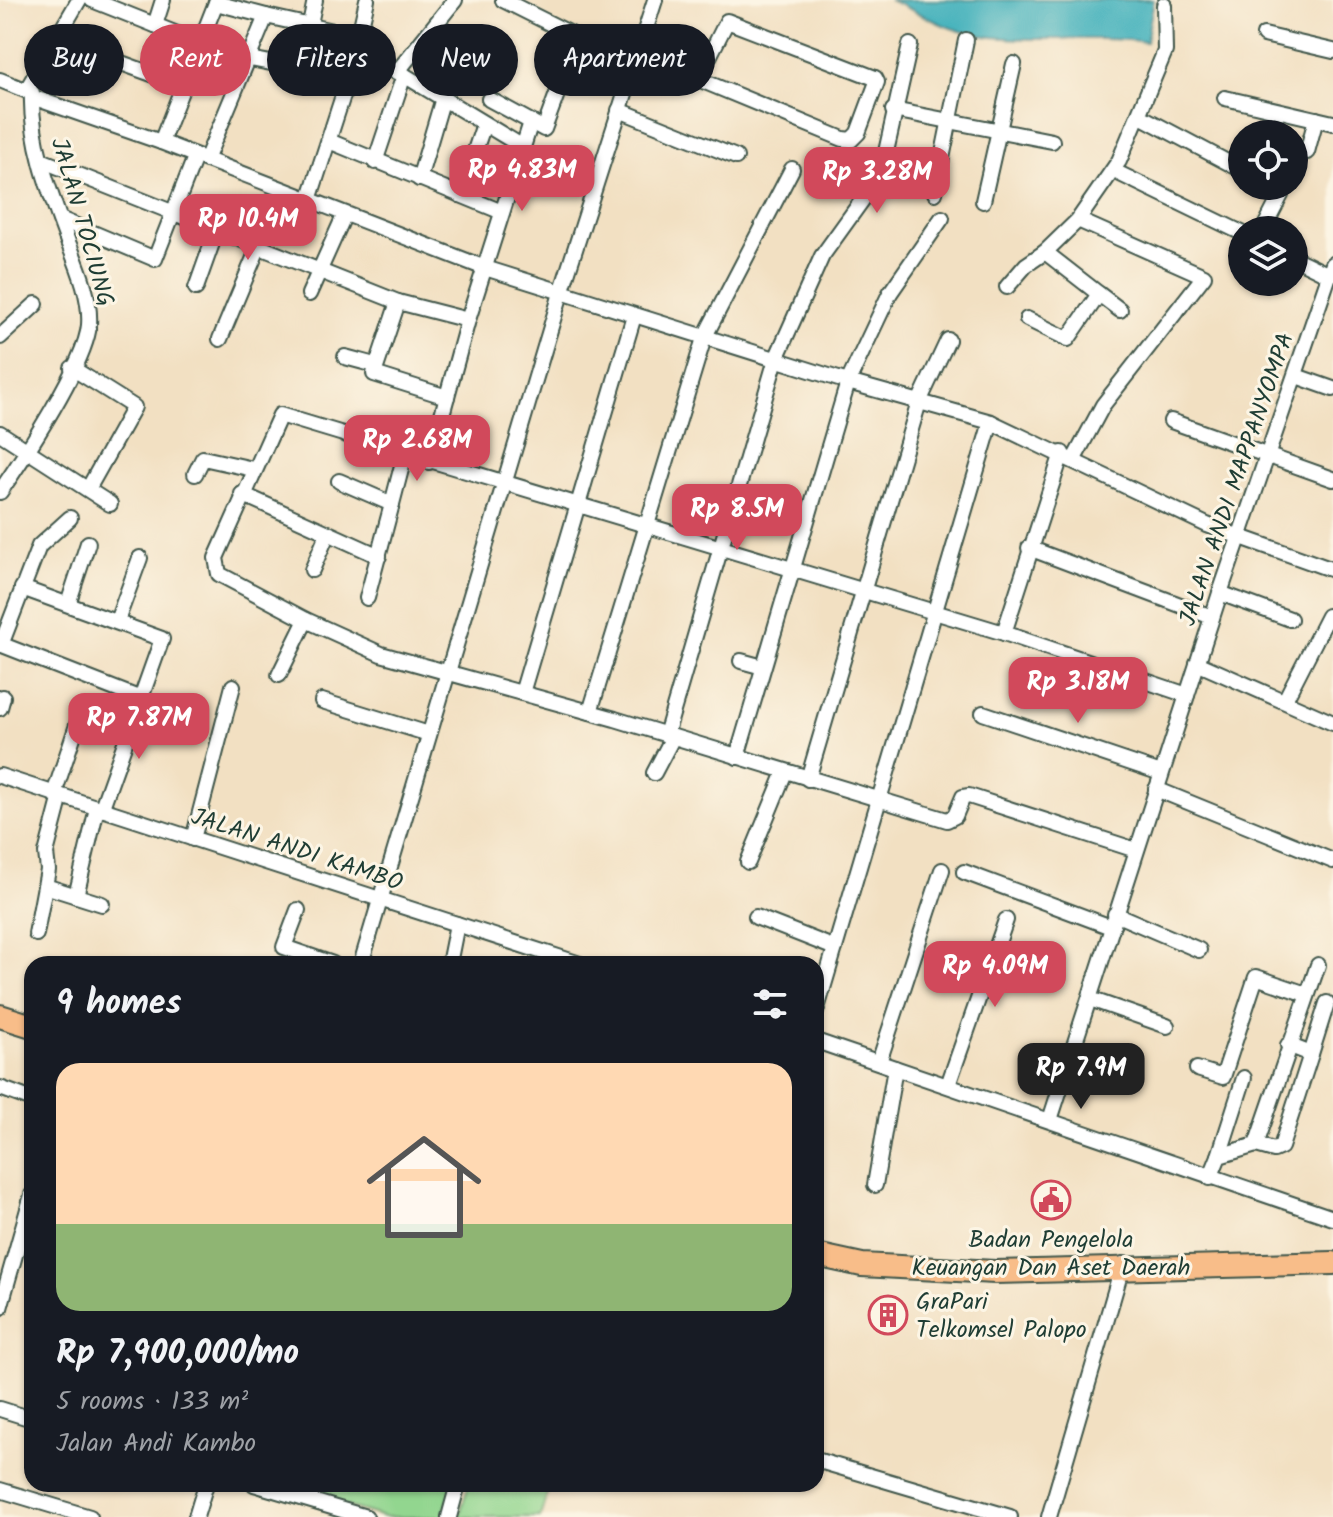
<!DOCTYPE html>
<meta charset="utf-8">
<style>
:root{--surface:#171b24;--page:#242831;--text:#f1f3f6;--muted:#9ea1a6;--accent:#d1495b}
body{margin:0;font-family:Kalam,sans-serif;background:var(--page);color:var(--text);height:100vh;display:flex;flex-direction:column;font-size:30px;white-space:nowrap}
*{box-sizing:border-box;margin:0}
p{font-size:26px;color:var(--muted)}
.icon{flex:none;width:44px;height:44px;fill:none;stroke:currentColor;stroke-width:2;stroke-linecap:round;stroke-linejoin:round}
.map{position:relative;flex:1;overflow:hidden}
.side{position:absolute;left:24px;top:956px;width:800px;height:536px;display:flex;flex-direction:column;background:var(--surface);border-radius:24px;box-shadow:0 2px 6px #0004}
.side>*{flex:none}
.top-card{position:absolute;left:24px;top:24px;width:800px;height:72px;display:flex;gap:16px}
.buttons{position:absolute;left:1228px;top:120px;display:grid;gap:16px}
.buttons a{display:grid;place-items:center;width:80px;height:80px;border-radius:50%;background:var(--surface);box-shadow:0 2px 6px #0004;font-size:40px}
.price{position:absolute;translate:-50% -68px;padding:0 18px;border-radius:16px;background:var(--accent);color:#fff;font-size:26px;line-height:52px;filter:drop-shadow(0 2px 4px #0008)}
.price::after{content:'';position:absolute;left:50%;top:48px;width:24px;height:18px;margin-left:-12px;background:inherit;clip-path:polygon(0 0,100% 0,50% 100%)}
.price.current{background:#222;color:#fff}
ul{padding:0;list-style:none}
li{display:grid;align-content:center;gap:16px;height:424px;padding:0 32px}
li span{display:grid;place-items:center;height:248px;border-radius:24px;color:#555}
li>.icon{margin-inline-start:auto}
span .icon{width:144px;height:144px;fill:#fffc;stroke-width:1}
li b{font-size:34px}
h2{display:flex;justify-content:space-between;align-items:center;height:96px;padding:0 32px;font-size:34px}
.pill{padding:0 28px;border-radius:36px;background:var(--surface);box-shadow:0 2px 6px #0004;font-size:28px;line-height:72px}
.pill.current{background:var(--accent);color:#fff}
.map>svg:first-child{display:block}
.green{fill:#92d68f;stroke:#588a62;stroke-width:2}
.water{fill:#40b0bb;stroke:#307678;stroke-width:2}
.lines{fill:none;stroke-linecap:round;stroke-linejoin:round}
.minor-casing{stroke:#3f5549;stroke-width:18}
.highway-casing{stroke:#3f5549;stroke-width:26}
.minor{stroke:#fff;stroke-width:14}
.highway{stroke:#f8bd89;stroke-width:22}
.labels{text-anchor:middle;stroke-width:6;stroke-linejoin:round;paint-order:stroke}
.street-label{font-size:24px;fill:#1f3d34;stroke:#fcf5e5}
.poi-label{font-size:24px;fill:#1f3d34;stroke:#fcf5e5}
</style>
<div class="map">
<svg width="1333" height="1517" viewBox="0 0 1333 1517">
<rect width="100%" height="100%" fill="#fcf5e5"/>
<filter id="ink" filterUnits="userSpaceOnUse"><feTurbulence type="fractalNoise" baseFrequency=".0125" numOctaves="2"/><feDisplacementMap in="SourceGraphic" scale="16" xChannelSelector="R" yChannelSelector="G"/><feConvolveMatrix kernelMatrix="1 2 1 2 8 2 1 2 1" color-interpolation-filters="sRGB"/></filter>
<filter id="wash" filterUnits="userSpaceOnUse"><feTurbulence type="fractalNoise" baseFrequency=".006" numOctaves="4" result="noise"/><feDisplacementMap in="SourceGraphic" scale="32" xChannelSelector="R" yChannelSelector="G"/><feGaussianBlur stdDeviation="1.8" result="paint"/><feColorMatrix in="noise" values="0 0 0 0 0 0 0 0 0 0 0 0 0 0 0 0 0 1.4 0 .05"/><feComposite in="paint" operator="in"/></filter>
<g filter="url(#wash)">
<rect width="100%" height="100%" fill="#f2e0c2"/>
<g class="green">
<path d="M272,1484H453L443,1517H384Z"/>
<path d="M469,1484H550L540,1517H459Z"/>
</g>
<path class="water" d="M889,0H1154L1146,42C1086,33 1005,48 951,28C930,20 910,8 889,0Z"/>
</g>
<g filter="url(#ink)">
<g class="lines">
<defs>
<g id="minor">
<path d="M92,0L200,43"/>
<path d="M216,3L266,16"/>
<path d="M727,21L875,78L877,82L858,133L851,140L843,139L698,79Z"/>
<path d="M310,24L315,0"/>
<path d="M155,25L163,0"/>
<path d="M1264,35L1333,51"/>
<path d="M55,39L182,85"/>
<path d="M355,56L404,75L523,147"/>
<path d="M637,56L698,79"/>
<path d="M250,59L349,78"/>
<path d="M397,72L455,0"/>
<path d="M0,80L32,93C30,143 51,196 68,242C78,267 91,297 89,325C86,363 23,458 0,492"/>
<path d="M27,89L79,0"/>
<path d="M32,97L161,142L485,268L848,382L991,422L1207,525L1333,570"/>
<path d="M1225,98L1333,123"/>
<path d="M489,99L544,129L577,40L575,36L503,0"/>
<path d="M619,110L736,157"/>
<path d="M893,110L1052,141"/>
<path d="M1140,116L1242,170"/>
<path d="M329,141L502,212"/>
<path d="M161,142L217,0"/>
<path d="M1307,152L1316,119"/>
<path d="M41,160L398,302L468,320"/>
<path d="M206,160L266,16L360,37"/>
<path d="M375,162L404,75"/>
<path d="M1114,171L1242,233"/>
<path d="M419,179L443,98"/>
<path d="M935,193L966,40"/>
<path d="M460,195L484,124"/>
<path d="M309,200L351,71L367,0"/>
<path d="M983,201L1014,64"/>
<path d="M60,219L155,259L195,157"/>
<path d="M1263,230L1281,195L1272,186"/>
<path d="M1294,258L1329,275"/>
<path d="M1007,287L1026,265L1045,252"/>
<path d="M196,288L216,232"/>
<path d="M309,294L344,216"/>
<path d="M1099,294L1120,310"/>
<path d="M398,302L374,374L447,397"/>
<path d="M1027,319L1068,339L1099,294L1045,252L1078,220L1119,161L1165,51L1164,5"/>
<path d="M0,337L36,304"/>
<path d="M220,339L259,246"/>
<path d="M345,357L375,365"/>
<path d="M72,368L134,407L88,489"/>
<path d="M1296,376L1333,389"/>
<path d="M1171,421L1333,479"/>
<path d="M0,433L110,504"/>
<path d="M1074,459L1103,405L1204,276L1078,220"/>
<path d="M429,462L468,320L531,122"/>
<path d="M195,474L203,458L253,469"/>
<path d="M339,481L392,504L367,598"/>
<path d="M242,494L379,556"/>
<path d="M392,504L405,454"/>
<path d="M1029,548L1212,617"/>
<path d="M312,570L327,535"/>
<path d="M22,588L162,639L101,810"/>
<path d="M1220,593L1290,619"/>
<path d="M68,604L88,543"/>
<path d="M117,621L140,558"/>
<path d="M1004,633L1062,453"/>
<path d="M0,644L141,699"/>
<path d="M1,645L39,546L70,518"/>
<path d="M741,661L763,667"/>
<path d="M1197,663L1333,723"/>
<path d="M279,675L306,620"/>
<path d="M522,693L634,316"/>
<path d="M1285,700L1328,616"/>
<path d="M322,701L429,734"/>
<path d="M0,708L3,697"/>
<path d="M590,712L704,338L792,169"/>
<path d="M983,713L1161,773"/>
<path d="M666,735L776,359L822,256L881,174L910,45"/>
<path d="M737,757L848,382L890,293L942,218"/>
<path d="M654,773L673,737"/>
<path d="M0,776L580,964"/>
<path d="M808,779L919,402L948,340"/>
<path d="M1156,789L1333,861"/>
<path d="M54,794L78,722"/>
<path d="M193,839L233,686"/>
<path d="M1136,850L969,796L963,797L955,816L947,820L615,719L381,654L306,620L219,574L216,558L280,415L1004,633L1187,695"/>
<path d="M748,862L785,772"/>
<path d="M964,872L1111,927"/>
<path d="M45,886L102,904"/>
<path d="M76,896L97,808"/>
<path d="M298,910L284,947L333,964"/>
<path d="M1115,914L1199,950"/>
<path d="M756,917L835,948"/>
<path d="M36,934L48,870L46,853L61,796"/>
<path d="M361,964L561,293L655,0"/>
<path d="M449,964L457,924"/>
<path d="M1090,999L1167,1026"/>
<path d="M816,1012L991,422"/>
<path d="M816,1041L1333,1218"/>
<path d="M1311,1054L1327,1003"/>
<path d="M879,1062L942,870"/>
<path d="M1197,1069L1223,1077L1256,977L1306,994"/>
<path d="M948,1085L1006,920"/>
<path d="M0,1088L30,1099"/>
<path d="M1050,1120L1220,593L1333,264"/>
<path d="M1256,1145L1274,1150L1281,1147L1311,1054L1288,1045"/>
<path d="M1219,1156L1244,1078"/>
<path d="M1210,1178L1219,1156L1256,1145L1318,965"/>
<path d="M875,1185L895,1068"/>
<path d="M0,1308L32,1195"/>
<path d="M0,1409L32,1419"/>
<path d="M816,1460L1010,1517"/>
<path d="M254,1484L366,1517"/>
<path d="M0,1490L90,1517"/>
<path d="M196,1517L206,1484"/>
<path d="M449,1517L458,1484"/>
<path d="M1049,1517L1123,1264"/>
</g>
<g id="highway">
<path d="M0,1016L32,1026"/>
<path d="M816,1255L862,1265L995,1272L1333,1263"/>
</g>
</defs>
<use href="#minor" class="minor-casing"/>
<use href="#highway" class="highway-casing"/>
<use href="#minor" class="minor"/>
<use href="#highway" class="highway"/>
</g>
</g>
<defs>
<symbol id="civic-ring" viewBox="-11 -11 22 22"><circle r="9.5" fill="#fcf5e5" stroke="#d1495b" stroke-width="1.5"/><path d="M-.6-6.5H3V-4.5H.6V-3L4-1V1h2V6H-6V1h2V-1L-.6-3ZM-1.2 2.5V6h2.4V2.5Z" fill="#d1495b"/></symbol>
<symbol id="building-ring" viewBox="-11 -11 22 22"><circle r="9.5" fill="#fcf5e5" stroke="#d1495b" stroke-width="1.5"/><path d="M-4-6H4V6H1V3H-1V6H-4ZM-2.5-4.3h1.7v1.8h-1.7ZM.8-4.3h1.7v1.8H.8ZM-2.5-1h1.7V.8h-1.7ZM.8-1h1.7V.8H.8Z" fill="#d1495b"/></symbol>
</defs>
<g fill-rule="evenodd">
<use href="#civic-ring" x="1029" y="1178" width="44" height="44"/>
<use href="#building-ring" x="866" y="1293" width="44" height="44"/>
</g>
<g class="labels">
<g class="street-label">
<text transform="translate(83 222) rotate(74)" y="8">JALAN TOCIUNG</text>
<text transform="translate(1236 479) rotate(-71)" y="8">JALAN ANDI MAPPANYOMPA</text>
<text transform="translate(297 849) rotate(18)" y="8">JALAN ANDI KAMBO</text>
</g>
<g class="poi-label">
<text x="1051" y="1247">Badan Pengelola<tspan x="1051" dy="28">Keuangan Dan Aset Daerah</tspan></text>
<text x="916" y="1309" text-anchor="start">GraPari<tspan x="916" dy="28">Telkomsel Palopo</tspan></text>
</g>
</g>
</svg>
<div class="buttons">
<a><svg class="icon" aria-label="locate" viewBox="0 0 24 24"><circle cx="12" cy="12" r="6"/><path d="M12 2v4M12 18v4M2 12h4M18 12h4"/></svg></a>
<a><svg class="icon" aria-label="layers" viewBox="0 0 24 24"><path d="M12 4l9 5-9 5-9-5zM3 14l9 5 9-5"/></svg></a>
</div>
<b class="price" style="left:522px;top:213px">Rp 4.83M</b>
<b class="price" style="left:877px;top:215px">Rp 3.28M</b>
<b class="price" style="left:248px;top:262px">Rp 10.4M</b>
<b class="price" style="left:417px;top:483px">Rp 2.68M</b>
<b class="price" style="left:737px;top:552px">Rp 8.5M</b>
<b class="price" style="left:1078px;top:725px">Rp 3.18M</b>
<b class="price" style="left:139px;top:761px">Rp 7.87M</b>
<b class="price" style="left:995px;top:1009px">Rp 4.09M</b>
<b class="price current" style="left:1081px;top:1111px">Rp 7.9M</b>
<div class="top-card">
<a class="pill">Buy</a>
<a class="pill current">Rent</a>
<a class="pill">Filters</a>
<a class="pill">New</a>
<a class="pill">Apartment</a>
</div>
<section class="side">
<h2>9 homes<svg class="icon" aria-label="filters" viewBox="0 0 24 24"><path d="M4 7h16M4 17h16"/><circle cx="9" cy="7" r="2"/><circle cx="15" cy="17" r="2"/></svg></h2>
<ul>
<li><span style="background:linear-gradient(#ffd9b3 65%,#8fb573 0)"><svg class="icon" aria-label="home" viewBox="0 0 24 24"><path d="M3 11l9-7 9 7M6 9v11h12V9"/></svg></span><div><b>Rp 7,900,000/mo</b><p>5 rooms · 133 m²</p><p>Jalan Andi Kambo</p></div></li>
</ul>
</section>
</div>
